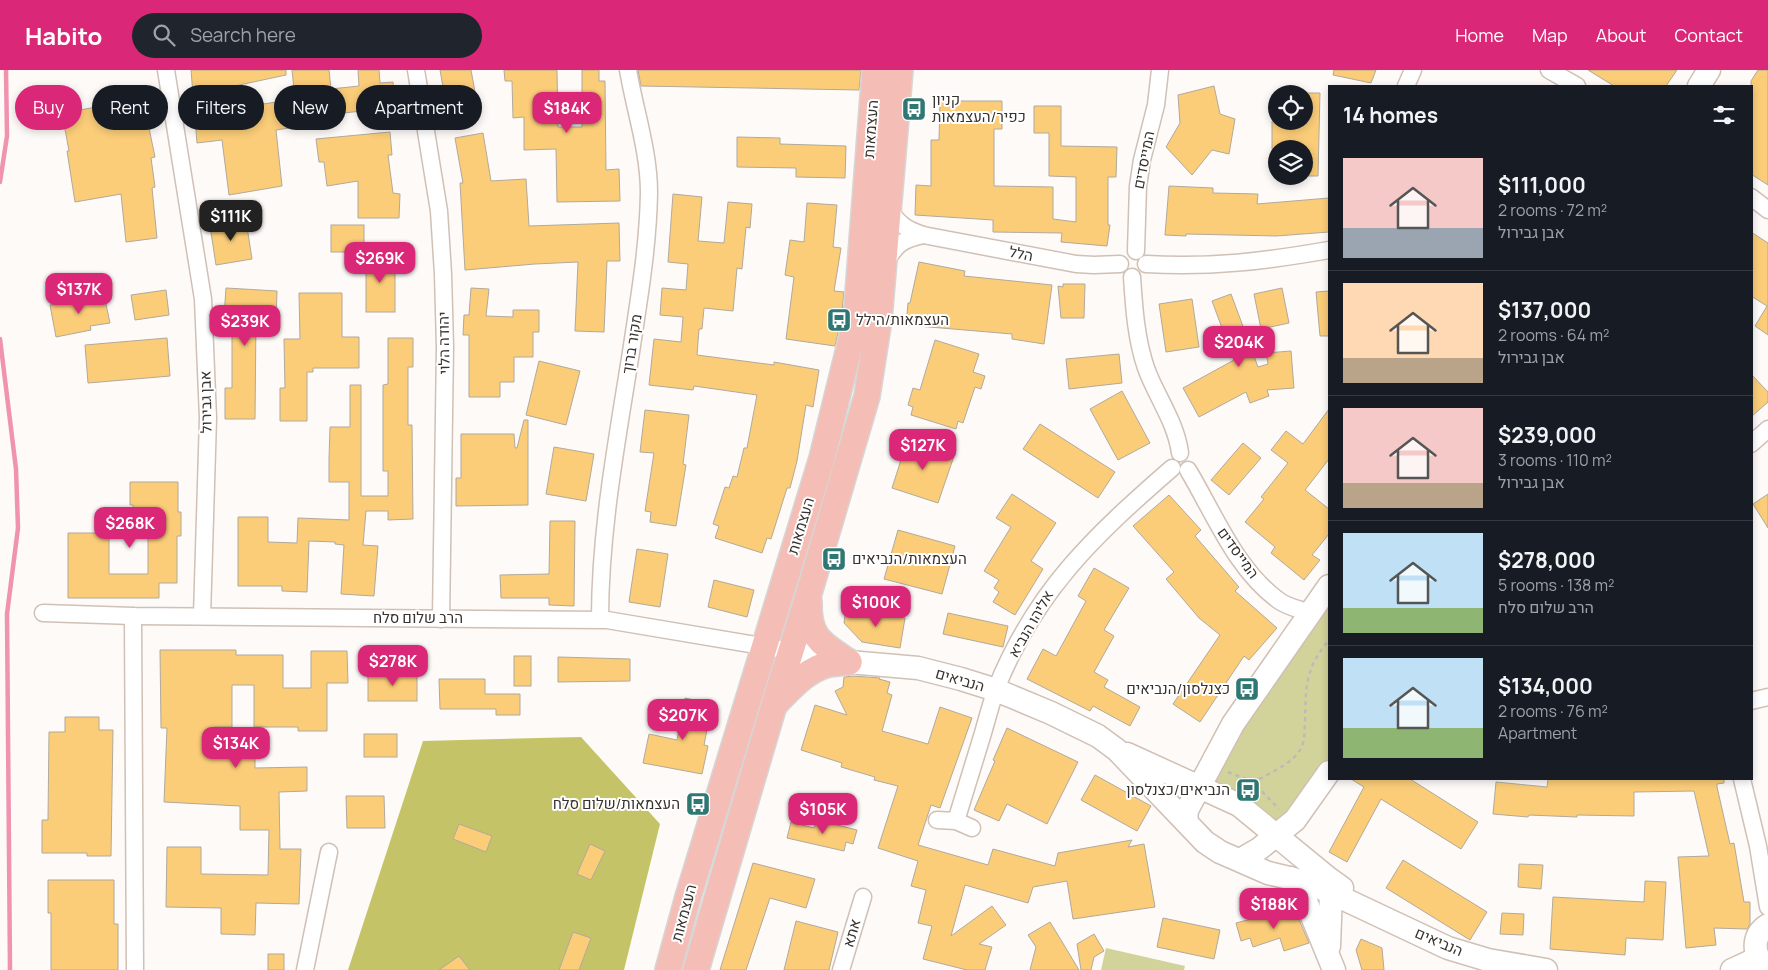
<!DOCTYPE html>
<meta charset="utf-8">
<style>
:root{--surface:#171b24;--page:#20242c;--text:#f1f3f6;--muted:#9ea1a6;--line:#363941;--accent:#db2777}
body{margin:0;font-family:Manrope,Heebo,sans-serif;background:var(--page);color:var(--text);height:100vh;display:flex;flex-direction:column;font-size:19px;white-space:nowrap}
*{box-sizing:border-box;margin:0}
p{font-size:16px;color:var(--muted)}
.icon{flex:none;width:28px;height:28px;fill:none;stroke:currentColor;stroke-width:2;stroke-linecap:round;stroke-linejoin:round}
.map{position:relative;flex:1;overflow:hidden}
.drawer{position:absolute;left:1328px;top:15px;width:425px;height:695px;display:flex;flex-direction:column;background:var(--surface);border-radius:0px;box-shadow:0 2px 8px #0003}
.drawer>*{flex:none}
.banner{position:absolute;left:15px;top:15px;width:475px;height:45px;display:flex;gap:10px}
.tools{position:absolute;left:1268px;top:15px;display:grid;gap:10px}
.tools a{display:grid;place-items:center;width:45px;height:45px;border-radius:50%;background:var(--surface);box-shadow:0 2px 8px #0003;font-size:25px}
.price{position:absolute;translate:-50% -42px;padding:0 11px;border-radius:10px;background:var(--accent);color:#fff;font-size:16px;line-height:32px;filter:drop-shadow(0 1px 2px #0008)}
.price::after{content:'';position:absolute;left:50%;top:30px;width:15px;height:11px;margin-left:-8px;background:inherit;clip-path:polygon(0 0,100% 0,50% 100%)}
.price.current{background:#222;color:#fff}
ul{padding:0;list-style:none}
li{display:flex;align-items:center;gap:15px;height:125px;padding:0 15px}
li+li{border-top:1px solid var(--line)}
li span{display:grid;place-items:center;flex:none;width:140px;height:100px;border-radius:0px;color:#555}
li>.icon{margin-inline-start:auto}
span .icon{width:60px;height:60px;fill:#fffc;stroke-width:1}
li b{font-size:21px}
h2{display:flex;justify-content:space-between;align-items:center;height:60px;padding:0 15px;font-size:21px}
.tag{padding:0 18px;border-radius:22px;background:var(--surface);box-shadow:0 2px 8px #0003;font-size:18px;line-height:45px}
.tag.current{background:var(--accent);color:#fff}
header{display:flex;align-items:center;gap:30px;box-sizing:border-box;height:70px;padding:0 25px;background:var(--accent);color:#fff}
header strong{font-size:24px}
nav{display:flex;gap:28px;margin-inline-start:auto;font-size:18px}
.search{width:350px;height:45px;background:var(--page);display:flex;align-items:center;gap:12px;box-sizing:border-box;padding:0 18px;border-radius:28px;color:var(--muted);font-size:19px}
.map>svg:first-child{display:block}
.green{fill:#d2d39a}
.forest{fill:#c4c367}
.lines{fill:none;stroke-linecap:round;stroke-linejoin:round}
.stream{stroke:#ef93af;stroke-width:4.5}
.building{fill:#fbcd79;stroke:#b2a99a}
.street-casing{stroke:#d0c0b5;stroke-width:19}
.secondary-casing{stroke:#d0c0b5;stroke-width:25}
.primary-casing{stroke:#d7d6d5;stroke-width:28}
.path{stroke:#bebab8;stroke-width:2.5;stroke-dasharray:4 4;stroke-linecap:butt}
.street{stroke:#fff;stroke-width:16}
.secondary{stroke:#fff;stroke-width:22}
.primary{stroke:#f4bdb6;stroke-width:25}
.labels{text-anchor:middle;stroke-width:4;stroke-linejoin:round;paint-order:stroke}
.poi-label{font-size:15px;fill:#38322e;stroke:#fff;text-anchor:start}
.street-label{font-size:15px;fill:#38322e;stroke:#fff}
</style>
<header>
<strong>Habito</strong>
<div class="search"><svg class="icon" aria-label="search" viewBox="0 0 24 24"><circle cx="10" cy="10" r="6"/><path d="M15 15l6 6"/></svg>Search here</div>
<nav><a>Home</a><a>Map</a><a>About</a><a>Contact</a></nav>
</header>
<div class="map">
<svg width="1768" height="900" viewBox="0 0 1768 900">
<rect width="100%" height="100%" fill="#fdfaf8"/>
<g class="green">
<path d="M1329,519V690L1301,732L1274,755L1209,715L1225,679Z"/>
<path d="M1106,878L1185,896L1184,900H1101Z"/>
</g>
<path class="forest" d="M581,667L660,754L624,900H348L423,671Z"/>
<g class="lines">
<g class="stream">
<path d="M0,112L7,66L6,0"/>
<path d="M0,269L16,399L18,458L7,544L10,900"/>
</g>
</g>
<g class="building">
<path d="M191,0H286V5L230,17L232,39L295,29L292,0H329L331,19L359,16L358,0H379L380,13L393,12L395,37L293,49L295,57L276,60L282,116L229,125L222,70L197,73Z"/>
<path d="M440,0H471L475,22L445,28Z"/>
<path d="M504,0H557L558,57H582V0H599V11H605L606,100L619,99L620,131L557,132L556,79L524,80V47L513,48L512,11H505Z"/>
<path d="M638,0H861L859,20L641,16Z"/>
<path d="M1334,0H1376L1371,13L1333,5Z"/>
<path d="M1588,0H1677L1666,16H1614Z"/>
<path d="M1758,0H1768V115L1751,104V11Z"/>
<path d="M1214,16L1220,44L1235,49L1229,84L1212,80L1192,105L1166,77L1180,53L1178,25Z"/>
<path d="M1304,23H1320L1318,106H1304V79H1272V51H1304Z"/>
<path d="M143,29L155,87L151,88L155,117L152,118L157,168L126,172L121,124L75,132L67,81H69L62,43Z"/>
<path d="M940,31H1002V59H994V116L1053,117V149L1076,152V107L1049,106V63H1034V36H1061V76L1117,77L1116,107H1108V155H1110L1107,176L1061,172L1062,163L993,162V150L915,145L916,115L931,116V70H939Z"/>
<path d="M390,62L392,85H388L393,123L400,124L399,148H358V111L327,116L324,92H319L316,69Z"/>
<path d="M483,63L491,111L526,109L529,156L619,153L620,191H607L604,262L575,261L578,192L535,194L465,200L460,113H463L455,68Z"/>
<path d="M737,67L780,68V74L846,76L845,108L796,107V98L737,97Z"/>
<path d="M1169,116L1213,118V123L1258,124L1257,134L1329,128V162L1276,166L1186,164V166L1165,165Z"/>
<path d="M673,124L702,127L698,171L724,173L728,132L752,134L750,158L746,157L742,199L737,198L733,241L704,238L702,259H699L697,285L774,295V292L819,300L813,337L806,335L797,391L790,418H787L771,469L767,468L762,483L715,468L719,456L713,454L725,417L729,418L733,406L737,407L744,378H747L757,325L694,316L693,320L649,315L654,269L681,272L683,247L660,245L662,218L686,220L688,194L668,192Z"/>
<path d="M807,133L837,135L833,177L841,178L834,221L844,222L841,250L835,276L786,269L794,207L785,205L790,170L804,172Z"/>
<path d="M246,150L252,189L216,195L210,156Z"/>
<rect x="331" y="155" width="33" height="27"/>
<path d="M1751,162L1768,173V265L1755,256L1767,236L1751,226Z"/>
<rect x="366" y="186" width="29" height="56"/>
<path d="M919,192L965,201L964,206L1052,215L1044,274L1012,269V264L906,255L908,233H910Z"/>
<path d="M1063,214H1085L1084,248H1061L1058,216L1063,217Z"/>
<path d="M226,218L277,221L276,249L256,248L255,349H225V318H232V247L224,246Z"/>
<path d="M471,218L489,219L486,246L513,247V240H539V262H533V287H514V312H500V327H469V265H463L464,245H469Z"/>
<path d="M1282,218L1289,253L1261,259L1254,224Z"/>
<path d="M166,220L169,245L135,250L131,225Z"/>
<path d="M1329,221V266H1320L1316,222Z"/>
<path d="M299,223H342V267H359V298H313V302H307V351H280V318H285L284,269H300Z"/>
<path d="M1231,224L1258,297L1268,294L1266,283L1291,281L1294,318L1267,320L1269,326L1250,333L1246,322L1199,347L1183,318L1234,290L1212,231Z"/>
<path d="M104,225L110,253L90,256L91,260L56,267L50,235Z"/>
<path d="M1192,229L1199,277L1166,282L1159,234Z"/>
<path d="M167,268L170,306L88,313L85,275Z"/>
<path d="M388,268H413V297H408V355H412L413,449L388,450V441H366L363,475L378,476L374,526L341,524L344,475L335,474V472L309,471L307,522L282,521V516H238V447H268V472L297,473L298,448L349,450V412H329V389L330,357H350V315H361V426H388V401H383V315L388,314Z"/>
<path d="M935,270L979,284L973,302L985,306L981,319L975,317L963,353L958,351L956,359L911,345L913,337L908,335L913,318L920,320Z"/>
<path d="M1119,284L1122,313L1069,319L1066,289Z"/>
<path d="M539,291L580,301L566,355L526,345Z"/>
<path d="M1751,304L1768,322V332L1751,347Z"/>
<path d="M1122,321L1150,373L1118,390L1090,339Z"/>
<path d="M1329,339V389L1305,420L1329,439V464L1312,485L1320,490L1304,510L1271,483L1275,477L1245,452L1264,429L1261,427L1288,393L1271,380L1286,361L1303,374Z"/>
<path d="M645,340L689,345L683,394L686,395L676,456L650,452L651,442L645,441L654,383L640,382Z"/>
<path d="M524,350H528V435L456,436V408H461V364H514L515,378H517Z"/>
<path d="M1040,354L1115,402L1098,428L1023,379Z"/>
<path d="M908,368L935,377L934,380L954,386L938,433L892,418Z"/>
<path d="M1243,373L1261,388L1229,425L1211,410Z"/>
<path d="M554,377L594,384L586,431L546,424Z"/>
<path d="M130,412H178V442H181V466H177V513H159V528H68V463H109V504H148V467H133V435H130Z"/>
<path d="M1012,424L1056,453L1031,491L1043,499L1015,545L993,532L999,522L994,518L999,510L984,501L1011,457L996,448Z"/>
<path d="M1768,424V458L1753,434Z"/>
<path d="M1169,425L1201,460L1195,466L1239,517L1235,521L1277,558L1249,590L1244,586L1200,652L1173,634L1220,565L1199,548L1166,509L1174,502L1133,456Z"/>
<path d="M550,451H575L574,536L549,535V528H501L500,505L549,504Z"/>
<path d="M898,460L955,476L942,524L884,509Z"/>
<path d="M637,479L668,484L660,537L629,532Z"/>
<path d="M1094,498L1129,518L1104,560L1114,566L1094,602L1108,610L1104,617L1140,637L1130,656L1093,636L1090,641L1027,609L1043,579L1056,586L1086,531L1078,526Z"/>
<path d="M714,510L754,520L747,547L708,537Z"/>
<path d="M846,539L905,548L900,578L862,572L844,553Z"/>
<path d="M948,543L1008,556L1003,577L943,564Z"/>
<path d="M160,580H236V585H283V618H311V581H347L348,613H327V661H298V657H254V615H232V657H214V680L255,682V698L307,697V721L279,722L280,779H301L299,834L256,833L255,865L221,864V838L166,837L167,777H201V804L268,805L269,760H240V736L164,732L167,658H161Z"/>
<rect x="514" y="586" width="17" height="30"/>
<path d="M558,587L630,589V611L558,612Z"/>
<rect x="368" y="603" width="49" height="28"/>
<path d="M853,606L880,608L879,609L890,612L887,623L892,625L882,661L928,674L940,637L972,648L940,738L931,735L918,775L988,795L993,779L1055,796L1058,783L1132,770L1128,777L1144,774L1155,837L1073,849L1067,811L1033,817L1028,833L965,815L951,866L992,836L1006,855L979,874L992,877L985,900H967L923,889L932,856L918,853L926,820L911,816L918,791L878,778L898,716L874,710L875,707L841,697L842,693L801,680L815,635L847,645L835,621L843,617L844,607Z"/>
<path d="M439,609H485V624H520V645H496V639H440Z"/>
<path d="M685,628L712,634L704,675L708,676L702,704L643,693L649,664L677,670Z"/>
<path d="M65,647H99V660H113L111,786H87V783H42V750H48L49,662H65Z"/>
<path d="M1007,658L1078,692L1047,754L1007,734L999,751L974,740L995,691L993,690Z"/>
<rect x="364" y="664" width="33" height="23"/>
<path d="M1095,705L1151,736L1137,761L1081,730Z"/>
<path d="M1351,709H1410L1478,752L1461,779L1381,729L1347,792L1329,782L1364,717Z"/>
<path d="M1548,709H1724V713L1717,714V717L1730,774L1734,773L1744,832H1750V854L1747,859L1714,858L1716,875L1686,878L1678,787L1709,786L1694,721L1634,722V746L1577,745V747L1529,745L1528,747L1493,744L1496,712L1547,717Z"/>
<path d="M346,726H384L385,758H347Z"/>
<path d="M817,750L857,760L853,774L846,772L844,781L787,768L791,752L814,758Z"/>
<path d="M459,754L492,766L486,782L453,769Z"/>
<path d="M590,774L605,781L591,810L577,804Z"/>
<path d="M1403,790L1487,842L1470,870L1386,818Z"/>
<path d="M753,793L815,809L806,838L770,828L746,900H720Z"/>
<path d="M1519,794L1543,795L1541,819L1518,817Z"/>
<path d="M48,810H114V854H118V900H51V843H48Z"/>
<path d="M1645,811L1666,812L1663,870L1626,868L1625,885L1550,879L1553,827L1644,832Z"/>
<path d="M1294,838L1309,873L1284,881L1280,868L1253,877L1250,868L1241,871L1236,853Z"/>
<path d="M1502,843L1524,844L1523,865L1500,864Z"/>
<path d="M1163,848L1220,860L1214,889L1157,877Z"/>
<path d="M796,851L838,862L829,900H784Z"/>
<path d="M1050,852L1064,875L1079,900H1030L1036,877L1028,865Z"/>
<path d="M573,862L591,868L579,900H559Z"/>
<path d="M1094,864L1104,881L1094,887L1091,900H1081L1077,874Z"/>
<path d="M1361,869L1382,878L1384,900H1362L1356,880Z"/>
<rect x="268" y="884" width="16" height="16"/>
<path d="M459,886L470,900H439Z"/>
</g>
<g class="lines">
<defs>
<g id="street">
<path d="M166,0L203,229L208,348L202,546"/>
<path d="M416,0L439,141L443,204L445,277L441,549"/>
<path d="M1549,0L1577,16"/>
<path d="M1406,16L1413,0"/>
<path d="M1751,127L1768,140"/>
<path d="M889,140C900,155 906,159 923,165L1076,194L1094,195L1120,194"/>
<path d="M1136,181L1138,116L1142,90L1156,35L1160,0"/>
<path d="M885,193C897,174 901,170 923,165"/>
<path d="M1146,194C1210,198 1266,191 1329,180"/>
<path d="M1132,207C1134,237 1136,269 1146,298C1156,326 1176,352 1180,383"/>
<path d="M1751,374L1768,359"/>
<path d="M1188,400C1215,445 1235,498 1278,530C1287,537 1299,539 1310,543"/>
<path d="M43,543L133,546L607,550L791,581"/>
<path d="M133,546L135,900"/>
<path d="M600,549C600,459 617,371 631,282C639,229 648,177 649,123C649,81 635,41 628,0"/>
<path d="M1751,631L1768,627"/>
<path d="M1742,709L1758,776L1768,837"/>
<path d="M937,750L956,751L972,758"/>
<path d="M956,751C965,722 974,692 983,663C987,649 991,634 996,619C1035,521 1094,466 1172,398"/>
<path d="M305,900L329,782"/>
<path d="M841,900L863,827"/>
</g>
<g id="secondary">
<path d="M1699,16L1709,0"/>
<path d="M791,581L849,592L918,598L961,609L996,620L1051,643L1098,666L1117,680L1205,772L1220,782L1268,803L1310,813L1448,878L1488,890L1546,900"/>
<path d="M1127,684L1239,735L1328,808L1342,818"/>
<path d="M1186,752L1187,740L1233,654L1329,516"/>
<path d="M1240,790L1259,779L1295,750L1329,702"/>
<path d="M1290,808L1303,824L1334,900"/>
<path d="M1328,809L1331,823L1329,876"/>
<path d="M1768,855C1751,865 1752,887 1768,898"/>
<path d="M1732,900L1758,888"/>
</g>
<g id="primary">
<path d="M809,532C808,568 822,574 849,592"/>
<path d="M776,633C791,618 807,599 829,594C835,593 842,593 849,592"/>
<path d="M668,900L688,827L822,388L856,250L875,0"/>
<path d="M696,900L774,635L809,523L867,326L879,249L900,0"/>
</g>
</defs>
<use href="#street" class="street-casing"/>
<use href="#secondary" class="secondary-casing"/>
<use href="#primary" class="primary-casing"/>
<g class="path">
<path d="M1228,702L1253,712L1279,739"/>
<path d="M1246,718C1260,706 1290,697 1300,680C1305,672 1304,663 1305,654C1306,617 1304,600 1329,570"/>
</g>
<use href="#street" class="street"/>
<use href="#secondary" class="secondary"/>
<use href="#primary" class="primary"/>
</g>
<defs>
<symbol id="bus-square" viewBox="-11 -11 22 22"><rect x="-9" y="-9" width="18" height="18" rx="4" fill="#2f7772" stroke="#fff"/><path d="M-5-6H5V4H4V6H2V4H-2V6H-4V4H-5ZM-3.5-4V0h7V-4ZM-3.5 1.2v1.5H-2V1.2ZM2 1.2v1.5H3.5V1.2Z" fill="#fff"/></symbol>
</defs>
<g fill-rule="evenodd">
<use href="#bus-square" x="900" y="25" width="28" height="28"/>
<use href="#bus-square" x="825" y="236" width="28" height="28"/>
<use href="#bus-square" x="820" y="475" width="28" height="28"/>
<use href="#bus-square" x="1233" y="605" width="28" height="28"/>
<use href="#bus-square" x="1234" y="706" width="28" height="28"/>
<use href="#bus-square" x="684" y="720" width="28" height="28"/>
</g>
<g class="labels">
<g class="poi-label">
<text x="932" y="35">קניון<tspan x="932" dy="17">כפיר/העצמאות</tspan></text>
<text x="856" y="255">העצמאות/הילל</text>
<text x="852" y="494">העצמאות/הנביאים</text>
<text x="1230" y="624" text-anchor="end">כצנלסון/הנביאים</text>
<text x="1230" y="725" text-anchor="end">הנביאים/כצנלסון</text>
<text x="680" y="739" text-anchor="end">העצמאות/שלום סלח</text>
</g>
<g class="street-label">
<text transform="translate(871 59) rotate(-86)" y="5">העצמאות</text>
<text transform="translate(1144 90) rotate(-79)" y="5">המייסדים</text>
<text transform="translate(1021 184) rotate(11)" y="5">הלל</text>
<text transform="translate(444 273) rotate(-91)" y="5">יהודה הלוי</text>
<text transform="translate(632 274) rotate(-81)" y="5">מקור ברוך</text>
<text transform="translate(206 332) rotate(-91)" y="5">אבן גבירול</text>
<text transform="translate(801 456) rotate(-73)" y="5">העצמאות</text>
<text transform="translate(1238 483) rotate(54)" y="5">המייסדים</text>
<text x="418" y="553">הרב שלום סלח</text>
<text transform="translate(1031 554) rotate(-60)" y="5">אליהו הנביא</text>
<text transform="translate(960 610) rotate(16)" y="5">הנביאים</text>
<text transform="translate(684 843) rotate(-75)" y="5">העצמאות</text>
<text transform="translate(852 863) rotate(-74)" y="5">אתא</text>
<text transform="translate(1439 872) rotate(23)" y="5">הנביאים</text>
</g>
</g>
</svg>
<div class="tools">
<a><svg class="icon" aria-label="locate" viewBox="0 0 24 24"><circle cx="12" cy="12" r="6"/><path d="M12 2v4M12 18v4M2 12h4M18 12h4"/></svg></a>
<a><svg class="icon" aria-label="layers" viewBox="0 0 24 24"><path d="M12 4l9 5-9 5-9-5zM3 14l9 5 9-5"/></svg></a>
</div>
<b class="price" style="left:567px;top:64px">$184K</b>
<b class="price current" style="left:231px;top:172px">$111K</b>
<b class="price" style="left:380px;top:214px">$269K</b>
<b class="price" style="left:79px;top:245px">$137K</b>
<b class="price" style="left:245px;top:277px">$239K</b>
<b class="price" style="left:1239px;top:298px">$204K</b>
<b class="price" style="left:923px;top:401px">$127K</b>
<b class="price" style="left:130px;top:479px">$268K</b>
<b class="price" style="left:876px;top:558px">$100K</b>
<b class="price" style="left:393px;top:617px">$278K</b>
<b class="price" style="left:683px;top:671px">$207K</b>
<b class="price" style="left:236px;top:699px">$134K</b>
<b class="price" style="left:823px;top:765px">$105K</b>
<b class="price" style="left:1274px;top:860px">$188K</b>
<div class="banner">
<a class="tag current">Buy</a>
<a class="tag">Rent</a>
<a class="tag">Filters</a>
<a class="tag">New</a>
<a class="tag">Apartment</a>
</div>
<section class="drawer">
<h2>14 homes<svg class="icon" aria-label="filters" viewBox="0 0 24 24"><path d="M4 7h16M4 17h16"/><circle cx="9" cy="7" r="2"/><circle cx="15" cy="17" r="2"/></svg></h2>
<ul>
<li><span style="background:linear-gradient(#f6c9c9 70%,#9aa5b1 0)"><svg class="icon" aria-label="home" viewBox="0 0 24 24"><path d="M3 11l9-7 9 7M6 9v11h12V9"/></svg></span><div><b>$111,000</b><p>2 rooms · 72 m²</p><p>אבן גבירול</p></div></li>
<li><span style="background:linear-gradient(#ffd9b3 75%,#b9a48a 0)"><svg class="icon" aria-label="home" viewBox="0 0 24 24"><path d="M3 11l9-7 9 7M6 9v11h12V9"/></svg></span><div><b>$137,000</b><p>2 rooms · 64 m²</p><p>אבן גבירול</p></div></li>
<li><span style="background:linear-gradient(#f6c9c9 75%,#b9a48a 0)"><svg class="icon" aria-label="home" viewBox="0 0 24 24"><path d="M3 11l9-7 9 7M6 9v11h12V9"/></svg></span><div><b>$239,000</b><p>3 rooms · 110 m²</p><p>אבן גבירול</p></div></li>
<li><span style="background:linear-gradient(#bfe0f5 75%,#8fb573 0)"><svg class="icon" aria-label="home" viewBox="0 0 24 24"><path d="M3 11l9-7 9 7M6 9v11h12V9"/></svg></span><div><b>$278,000</b><p>5 rooms · 138 m²</p><p>הרב שלום סלח</p></div></li>
<li><span style="background:linear-gradient(#bfe0f5 70%,#8fb573 0)"><svg class="icon" aria-label="home" viewBox="0 0 24 24"><path d="M3 11l9-7 9 7M6 9v11h12V9"/></svg></span><div><b>$134,000</b><p>2 rooms · 76 m²</p><p>Apartment</p></div></li>
</ul>
</section>
</div>
